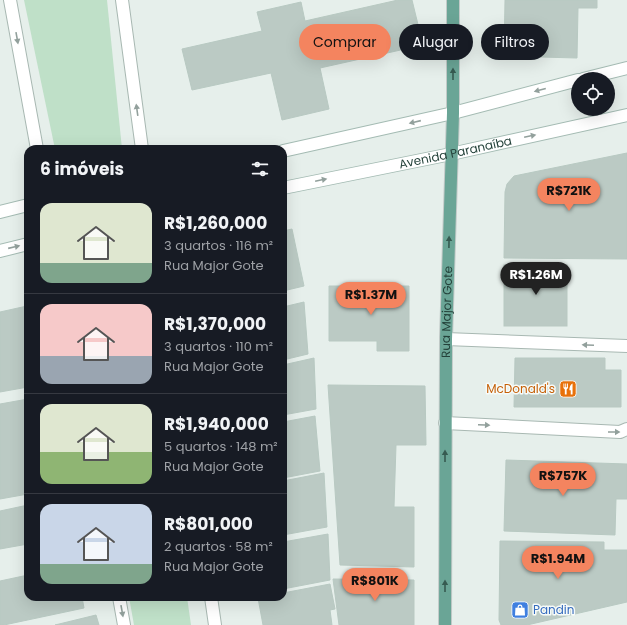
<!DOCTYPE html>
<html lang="pt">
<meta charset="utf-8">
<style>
:root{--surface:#171b24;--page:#20242c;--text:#f1f3f6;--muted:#9ea1a6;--line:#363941;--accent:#f4845f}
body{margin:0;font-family:Poppins,sans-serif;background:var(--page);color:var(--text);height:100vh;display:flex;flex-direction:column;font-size:15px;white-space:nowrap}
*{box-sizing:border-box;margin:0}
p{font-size:13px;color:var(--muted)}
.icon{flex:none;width:22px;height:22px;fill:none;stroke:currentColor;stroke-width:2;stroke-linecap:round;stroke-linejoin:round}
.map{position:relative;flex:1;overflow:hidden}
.details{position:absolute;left:24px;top:145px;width:263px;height:456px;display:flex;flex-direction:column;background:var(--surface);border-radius:12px;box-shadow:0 4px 16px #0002}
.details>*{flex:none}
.guide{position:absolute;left:299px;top:24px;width:268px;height:36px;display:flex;gap:8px}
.fabs{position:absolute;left:571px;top:72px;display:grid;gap:8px}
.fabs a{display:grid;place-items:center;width:44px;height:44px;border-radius:50%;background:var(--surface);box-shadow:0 4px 16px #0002;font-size:20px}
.price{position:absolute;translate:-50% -34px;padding:0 9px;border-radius:14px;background:var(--accent);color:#111;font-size:13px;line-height:26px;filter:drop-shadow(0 1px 2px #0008)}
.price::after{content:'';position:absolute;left:50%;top:24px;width:12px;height:9px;margin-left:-6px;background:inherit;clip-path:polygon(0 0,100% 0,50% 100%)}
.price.selected{background:#222;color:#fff}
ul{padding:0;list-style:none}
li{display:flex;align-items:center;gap:12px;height:100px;padding:0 16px}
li+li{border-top:1px solid var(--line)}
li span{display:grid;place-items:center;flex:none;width:112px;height:80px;border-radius:12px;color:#555}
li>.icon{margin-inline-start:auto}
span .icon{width:48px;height:48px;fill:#fffc;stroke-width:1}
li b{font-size:17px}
h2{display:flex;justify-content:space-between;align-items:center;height:48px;padding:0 16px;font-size:17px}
.chip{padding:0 14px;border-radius:18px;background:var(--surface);box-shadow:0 4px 16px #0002;font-size:14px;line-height:36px}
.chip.selected{background:var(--accent);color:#111}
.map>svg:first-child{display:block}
.green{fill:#bfe0c8}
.building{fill:#bbcac4;stroke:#b8c9c2}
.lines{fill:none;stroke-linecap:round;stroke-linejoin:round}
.service-casing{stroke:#a8b8b2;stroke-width:14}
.tertiary-casing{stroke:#a8b8b2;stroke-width:14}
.secondary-casing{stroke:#a4bbb3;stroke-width:14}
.primary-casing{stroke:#c2cac8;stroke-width:14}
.service{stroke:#fff;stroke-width:12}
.tertiary{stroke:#fff;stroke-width:12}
.secondary{stroke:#fff;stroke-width:12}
.primary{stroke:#6aa596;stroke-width:12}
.oneway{fill:#92a09c}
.oneway2{fill:#365b51}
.labels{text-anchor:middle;stroke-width:3;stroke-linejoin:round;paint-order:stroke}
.street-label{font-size:12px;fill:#24423a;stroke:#f7fbf9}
.food-label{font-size:12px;fill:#c56008;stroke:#f7fbf9;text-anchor:end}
.shop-label{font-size:12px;fill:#366cbe;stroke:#f7fbf9;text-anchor:start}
</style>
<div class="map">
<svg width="627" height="625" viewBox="0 0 627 625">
<rect width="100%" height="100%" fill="#e6efeb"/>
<g class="green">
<path d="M24,0H107L122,149H55Z"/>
<path d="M129,597H187L191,625H134Z"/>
</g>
<g class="building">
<path d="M398,0H412L423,45L320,68L329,109L282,120L271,73L192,90L182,49L262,31L257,12L301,2L305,21Z"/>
<path d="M505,0H597V8H578L577,58L504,56Z"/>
<path d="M627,153V259L504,258L505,192L507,184L514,176Z"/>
<path d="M292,229L304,286L283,291V231Z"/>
<rect x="504" y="265" width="63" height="61"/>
<path d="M329,286H409V351H377V341H329Z"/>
<path d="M304,302L308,354L283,360V307Z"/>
<path d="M27,306L28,312V387L0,392V312Z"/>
<path d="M314,358L316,409L283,415V365Z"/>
<path d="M515,358H605V370H621V407H514Z"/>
<path d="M328,385L425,386L426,445H396L394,507H414V567L340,565Z"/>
<path d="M28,399V494L0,499V404Z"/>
<path d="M315,416L320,471L283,478V422Z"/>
<path d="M506,460L627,464V499H616L615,535L504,531Z"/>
<path d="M324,473L327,527L283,535V481Z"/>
<path d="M28,505V544L0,549V511Z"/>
<path d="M328,534L330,580L283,589V542Z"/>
<path d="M500,541L604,542V550H627V602L527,625H501L499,620Z"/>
<path d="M28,575V597H82L84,608L4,625H0V581Z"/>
<path d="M333,579L414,580V625H339Z"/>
<path d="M330,584L335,609L330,610L332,625H263L258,598L283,597V593Z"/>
<path d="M96,615L99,625H55Z"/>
</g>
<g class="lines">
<defs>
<g id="service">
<path d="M446,339L627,346"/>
<path d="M445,423L620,432L627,429"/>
</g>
<g id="tertiary">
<path d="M10,0L37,149"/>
<path d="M122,0L142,149"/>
<path d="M119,597L124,625"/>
<path d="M211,597L215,625"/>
</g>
<g id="secondary">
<path d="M583,79L627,68"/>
<path d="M283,151L453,113L578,80"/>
<path id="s1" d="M283,188L451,154L627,115"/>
<path d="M0,212L28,205"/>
<path d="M0,251L28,244"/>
</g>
<g id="primary">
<path id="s2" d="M445,625L446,339L453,113V0"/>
</g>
</defs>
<use href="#service" class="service-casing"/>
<use href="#tertiary" class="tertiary-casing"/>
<use href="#secondary" class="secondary-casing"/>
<use href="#primary" class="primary-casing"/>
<use href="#service" class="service"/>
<use href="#tertiary" class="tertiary"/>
<use href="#secondary" class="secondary"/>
<use href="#primary" class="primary"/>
</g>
<defs><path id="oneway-solid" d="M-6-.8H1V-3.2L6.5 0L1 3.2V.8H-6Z"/></defs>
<g class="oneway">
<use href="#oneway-solid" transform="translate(17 38) rotate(80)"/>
<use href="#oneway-solid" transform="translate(540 90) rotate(165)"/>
<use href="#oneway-solid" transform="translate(137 110) rotate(-98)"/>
<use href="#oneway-solid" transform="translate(415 122) rotate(167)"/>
<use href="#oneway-solid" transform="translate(530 136) rotate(-12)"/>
<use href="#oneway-solid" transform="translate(321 180) rotate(-12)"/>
<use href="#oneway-solid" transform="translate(14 247) rotate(-13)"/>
<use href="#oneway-solid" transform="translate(588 345) rotate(-178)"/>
<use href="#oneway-solid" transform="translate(484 425) rotate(3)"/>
<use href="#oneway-solid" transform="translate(614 432)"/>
<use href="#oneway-solid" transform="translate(122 611) rotate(80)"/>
</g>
<g class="oneway2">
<use href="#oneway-solid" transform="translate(453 74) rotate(-90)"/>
<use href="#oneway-solid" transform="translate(449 242) rotate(-89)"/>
<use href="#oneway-solid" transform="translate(445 456) rotate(-90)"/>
<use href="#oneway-solid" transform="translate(445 586) rotate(-90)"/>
</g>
<defs>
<symbol id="restaurant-square" viewBox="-11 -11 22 22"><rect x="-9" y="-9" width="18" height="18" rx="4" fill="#e8710a" stroke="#f7fbf9"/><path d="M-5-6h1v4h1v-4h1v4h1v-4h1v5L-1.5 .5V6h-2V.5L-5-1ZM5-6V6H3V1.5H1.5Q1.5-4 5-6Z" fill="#fff"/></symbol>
<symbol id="shop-square" viewBox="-11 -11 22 22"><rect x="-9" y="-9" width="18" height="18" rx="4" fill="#3f7fe0" stroke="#f7fbf9"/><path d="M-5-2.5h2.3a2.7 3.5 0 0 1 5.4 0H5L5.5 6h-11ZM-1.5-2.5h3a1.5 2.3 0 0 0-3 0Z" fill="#fff"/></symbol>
</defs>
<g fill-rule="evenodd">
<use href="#restaurant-square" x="558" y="379" width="20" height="20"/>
<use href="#shop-square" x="510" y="600" width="20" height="20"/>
</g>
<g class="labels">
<g class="street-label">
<text dy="4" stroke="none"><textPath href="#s1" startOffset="176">Avenida Paranaíba</textPath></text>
<text dy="4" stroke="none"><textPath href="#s2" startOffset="313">Rua Major Gote</textPath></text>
</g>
<g class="food-label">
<text x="555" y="393">McDonald's</text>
</g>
<g class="shop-label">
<text x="533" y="614">Pandin</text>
</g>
</g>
</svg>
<div class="fabs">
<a><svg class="icon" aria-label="locate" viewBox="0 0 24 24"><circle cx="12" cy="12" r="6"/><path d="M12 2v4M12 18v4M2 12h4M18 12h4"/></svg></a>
</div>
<b class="price" style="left:569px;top:212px">R$721K</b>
<b class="price selected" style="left:536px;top:296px">R$1.26M</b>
<b class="price" style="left:371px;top:316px">R$1.37M</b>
<b class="price" style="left:563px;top:497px">R$757K</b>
<b class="price" style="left:558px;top:580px">R$1.94M</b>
<b class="price" style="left:375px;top:602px">R$801K</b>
<div class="guide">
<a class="chip selected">Comprar</a>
<a class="chip">Alugar</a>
<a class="chip">Filtros</a>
</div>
<section class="details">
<h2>6 imóveis<svg class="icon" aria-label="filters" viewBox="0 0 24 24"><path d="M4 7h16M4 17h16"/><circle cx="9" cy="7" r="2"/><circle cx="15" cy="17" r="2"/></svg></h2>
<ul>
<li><span style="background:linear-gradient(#dfe7d0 75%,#7fa58c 0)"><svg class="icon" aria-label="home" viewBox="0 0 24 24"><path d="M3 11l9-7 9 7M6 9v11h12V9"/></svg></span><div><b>R$1,260,000</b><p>3 quartos · 116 m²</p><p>Rua Major Gote</p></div></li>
<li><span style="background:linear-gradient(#f6c9c9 65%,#9aa5b1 0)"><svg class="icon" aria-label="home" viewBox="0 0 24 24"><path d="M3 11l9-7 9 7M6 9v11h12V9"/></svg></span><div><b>R$1,370,000</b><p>3 quartos · 110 m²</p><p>Rua Major Gote</p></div></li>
<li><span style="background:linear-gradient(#dfe7d0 60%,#8fb573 0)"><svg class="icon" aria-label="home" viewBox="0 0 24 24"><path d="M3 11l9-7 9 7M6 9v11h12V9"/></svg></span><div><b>R$1,940,000</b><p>5 quartos · 148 m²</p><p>Rua Major Gote</p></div></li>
<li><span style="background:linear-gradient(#c9d6e8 75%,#7fa58c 0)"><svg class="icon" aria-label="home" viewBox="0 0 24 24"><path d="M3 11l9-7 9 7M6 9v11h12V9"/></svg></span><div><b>R$801,000</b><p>2 quartos · 58 m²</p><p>Rua Major Gote</p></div></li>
</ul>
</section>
</div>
